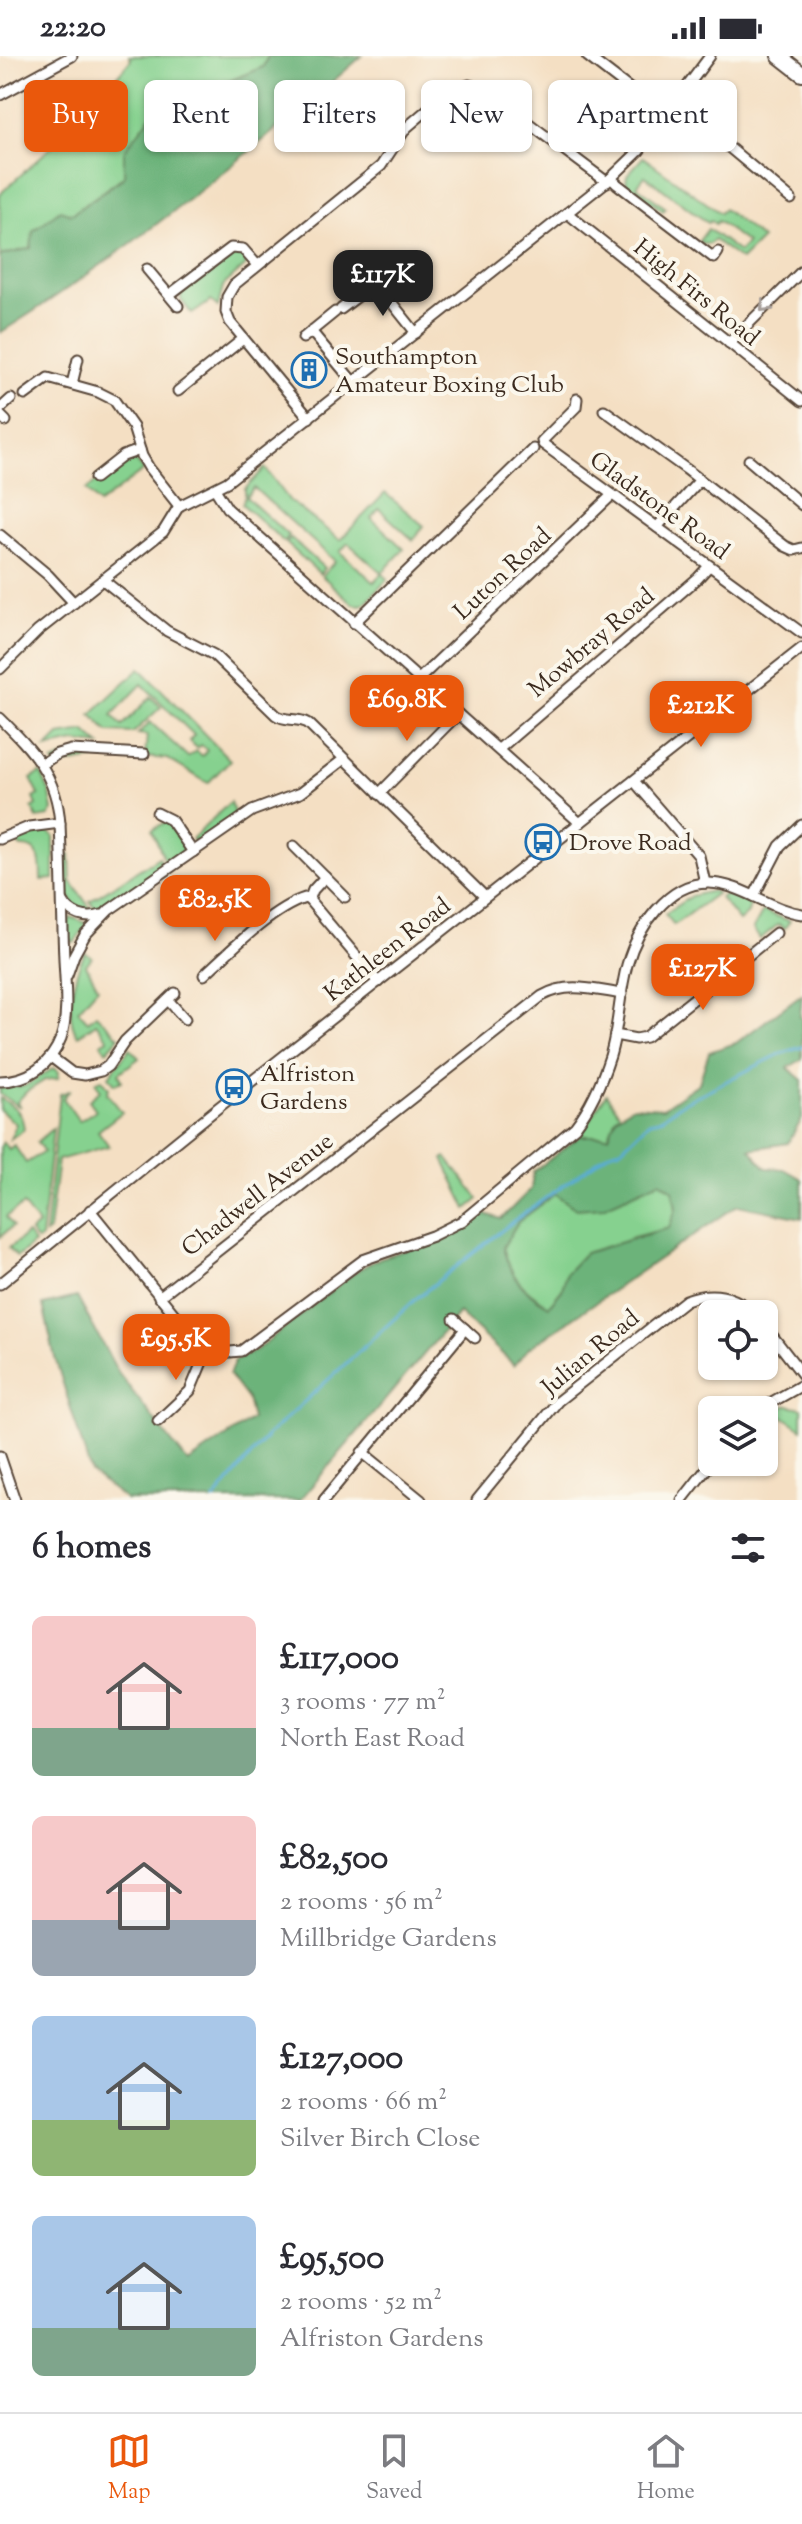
<!DOCTYPE html>
<meta charset="utf-8">
<style>
:root{--surface:#fff;--page:#f7f7f7;--text:#2b2b33;--muted:#7c7c81;--line:#e1e1e2;--accent:#ea580c}
body{margin:0;font-family:"Sorts Mill Goudy",serif;background:var(--page);color:var(--text);height:100vh;display:flex;flex-direction:column;font-size:30px;white-space:nowrap}
*{box-sizing:border-box;margin:0}
p{font-size:26px;color:var(--muted)}
.icon{flex:none;width:44px;height:44px;fill:none;stroke:currentColor;stroke-width:2;stroke-linecap:round;stroke-linejoin:round}
.map{position:relative;height:1444px;overflow:hidden}
.drawer{display:flex;flex-direction:column;background:var(--surface);flex:1}
.drawer>*{flex:none}
.hud{position:absolute;left:24px;top:24px;width:754px;height:72px;display:flex;gap:16px}
.tools{position:absolute;left:698px;top:1244px;display:grid;gap:16px}
.tools a{display:grid;place-items:center;width:80px;height:80px;border-radius:12px;background:var(--surface);box-shadow:0 2px 6px #0004;font-size:40px}
.price{position:absolute;translate:-50% -68px;padding:0 18px;border-radius:16px;background:var(--accent);color:#fff;font-size:26px;line-height:52px;filter:drop-shadow(0 2px 4px #0008)}
.price::after{content:'';position:absolute;left:50%;top:48px;width:24px;height:18px;margin-left:-12px;background:inherit;clip-path:polygon(0 0,100% 0,50% 100%)}
.price.selected{background:#222;color:#fff}
ul{padding:0;list-style:none}
li{display:flex;align-items:center;gap:24px;height:200px;padding:0 32px}
li span{display:grid;place-items:center;flex:none;width:224px;height:160px;border-radius:12px;color:#555}
li>.icon{margin-inline-start:auto}
span .icon{width:96px;height:96px;fill:#fffc;stroke-width:1}
li b{font-size:34px}
h2{display:flex;justify-content:space-between;align-items:center;height:96px;padding:0 32px;font-size:34px}
.tag{padding:0 28px;border-radius:12px;background:var(--surface);box-shadow:0 2px 6px #0004;font-size:28px;line-height:72px}
.tag.selected{background:var(--accent);color:#fff}
.status{display:flex;justify-content:space-between;align-items:center;height:56px;padding:0 40px;background:var(--surface);direction:ltr}
.status svg{height:22px;fill:currentColor}
.tabs{display:flex;justify-content:space-around;align-items:center;height:112px;border-top:2px solid var(--line);background:var(--surface);font-size:22px;color:var(--muted)}
.tabs a{display:grid;justify-items:center;gap:4px}
.tabs .selected{color:var(--accent)}
.map>svg:first-child{display:block}
.green{fill:#86d18f;stroke:#607e56;stroke-width:2;fill-rule:evenodd}
.forest{fill:#6cb37a;stroke:#546e4c;stroke-width:2;fill-rule:evenodd}
.lines{fill:none;stroke-linecap:round;stroke-linejoin:round}
.stream{stroke:#59acd5;stroke-width:3}
.street-casing{stroke:#574537;stroke-width:13}
.primary-casing{stroke:#574537;stroke-width:18}
.street{stroke:#fff;stroke-width:9}
.primary{stroke:#fff;stroke-width:14}
.oneway{stroke:#a79f9a}
.labels{text-anchor:middle;stroke-width:8;stroke-linejoin:round;paint-order:stroke}
.street-label{font-size:24px;fill:#3b2a1e;stroke:#fbf7ec}
.poi-label{font-size:24px;fill:#3b2a1e;stroke:#fbf7ec;text-anchor:start}
</style>
<div class="status"><b>22:20</b><svg viewBox="0 0 49 12"><path d="M0 12V9h3v3zM5 12V6h3v6zM10 12V3h3v9zM15 12V0h3v12zM26 1h20v11H26zM47 4h2v5h-2z"/></svg></div>
<div class="map">
<svg width="802" height="1444" viewBox="0 0 802 1444">
<rect width="100%" height="100%" fill="#fbf7ec"/>
<filter id="ink" filterUnits="userSpaceOnUse"><feTurbulence type="fractalNoise" baseFrequency=".0125" numOctaves="2"/><feDisplacementMap in="SourceGraphic" scale="16" xChannelSelector="R" yChannelSelector="G"/><feConvolveMatrix kernelMatrix="1 2 1 2 8 2 1 2 1" color-interpolation-filters="sRGB"/></filter>
<filter id="wash" filterUnits="userSpaceOnUse"><feTurbulence type="fractalNoise" baseFrequency=".006" numOctaves="4" result="noise"/><feDisplacementMap in="SourceGraphic" scale="32" xChannelSelector="R" yChannelSelector="G"/><feGaussianBlur stdDeviation="1.8" result="paint"/><feColorMatrix in="noise" values="0 0 0 0 0 0 0 0 0 0 0 0 0 0 0 0 0 1.4 0 .05"/><feComposite in="paint" operator="in"/></filter>
<g filter="url(#wash)">
<rect width="100%" height="100%" fill="#f4dfc3"/>
<g class="green">
<path d="M129,0H268L263,11L153,57L124,120L72,158L32,192L0,200V138L72,72L131,4Z"/>
<path d="M643,101L720,157L724,153L762,183L741,204L714,184L709,188H703L699,185L708,173L739,196L747,187L718,165L715,168L711,165L708,167L645,120L637,130L666,152L663,155L628,130L626,126L627,119Z"/>
<path d="M238,197L245,201L246,209L223,230L218,251L211,245L192,258L181,244V235L218,205Z"/>
<path d="M135,404L144,414L99,448L86,434L119,409L121,411Z"/>
<path d="M265,412L290,445L340,484L385,437L424,470L413,484L379,453L371,462L404,493L382,517L388,523L365,547L361,549L353,548L322,520L335,505L254,432L246,441L289,480L284,486L242,448L245,440V433ZM348,487L382,517L374,526L340,496Z"/>
<path d="M291,482L324,512L320,518L286,487Z"/>
<path d="M140,612L230,704L208,727L167,703L145,701L147,679L138,678L150,666L188,701L196,695L202,700L207,694L201,689L197,692L189,685L194,679L142,628L112,659L122,670L151,641L161,651L133,677L108,676L91,658Z"/>
<path d="M85,675L100,689L75,686L46,692L59,679Z"/>
<path d="M70,699L110,700L56,710L53,706Z"/>
<path d="M41,717L50,737L53,754L49,760L37,762L32,752L37,749L34,742L39,739L31,723Z"/>
<path d="M230,746L236,761L201,786L192,785V783Z"/>
<path d="M164,767H168L186,793L167,809L152,774Z"/>
<path d="M47,775L54,780V823L41,824C41,808 41,790 21,791L14,784L36,776Z"/>
<path d="M66,799H70L71,825L93,856C62,856 67,821 66,799Z"/>
<path d="M159,801L164,811L98,856L90,845Z"/>
<path d="M712,835L717,837L674,869L665,858L691,840Z"/>
<path d="M725,838L734,839L750,848L748,857L739,865L720,842Z"/>
<path d="M763,855L790,865L784,873L779,868L760,883L753,873Z"/>
<path d="M71,861L84,866L86,870L74,887L69,883L68,866Z"/>
<path d="M85,897L92,901L86,909L98,931L78,954L88,965L96,958L119,981L107,995L101,988L108,983L96,967L78,980C63,959 74,918 85,897Z"/>
<path d="M130,992L139,1002L119,1017L122,1025L115,1028L109,1020Z"/>
<path d="M54,1012L59,1016L58,1022L45,1024L26,1036L17,1046L20,1051L0,1038V1032L25,1030Z"/>
<path d="M102,1023L109,1032L107,1037L122,1056L98,1075L109,1090L58,1104L49,1175L45,1178L60,1038L69,1035L63,1042L79,1065L96,1054L89,1044L101,1034L95,1026Z"/>
<path d="M606,1038L620,1058L616,1061L609,1080H580Z"/>
<path d="M0,1042C15,1051 22,1055 24,1073L10,1083L16,1068L0,1054Z"/>
<path d="M53,1072L41,1182L37,1185L30,1176L38,1169L23,1149L6,1161L13,1170L0,1181V1092L3,1086L9,1093L14,1089L26,1107L44,1096L37,1086Z"/>
<path d="M446,1101L479,1143L467,1153L443,1103Z"/>
<path d="M660,1125L673,1134L676,1153L669,1172L633,1181L566,1217L562,1234L549,1250C523,1233 510,1222 503,1191L517,1166L555,1137Z"/>
<path d="M27,1178L34,1187L17,1201L9,1192Z"/>
<path d="M788,1349L802,1352V1373L775,1355Z"/>
</g>
<g class="forest">
<path d="M268,0H362C248,100 128,196 0,277V200L31,192L33,175L60,154L72,158L124,121V95L153,57L263,11Z"/>
<path d="M802,938L800,961L802,963V1003L788,1012L802,1024V1063L788,1087L750,1093L766,1112L784,1113L802,1123V1162L738,1149L529,1292L514,1309L459,1257L300,1444H126L91,1417L55,1302L43,1249L77,1241L119,1318L188,1407L252,1363L247,1343L229,1319L235,1304L255,1295L359,1213L380,1202L441,1183L480,1156L501,1163L531,1133L533,1116L580,1080H609L616,1061L633,1050L663,1052L699,1027L709,996L736,987ZM660,1125L673,1134L676,1153L669,1172L585,1197L566,1217L562,1234L549,1250C523,1235 510,1221 503,1191L518,1166L555,1138L576,1153L603,1151Z"/>
</g>
<g class="lines">
<path class="stream" d="M214,1444L266,1381L418,1241L515,1164L610,1096L621,1093L649,1066L659,1064L681,1048L780,998L802,991"/>
</g>
</g>
<g filter="url(#ink)">
<g class="lines">
<defs>
<g id="street">
<path d="M587,0L665,60"/>
<path d="M0,39L72,0"/>
<path d="M673,49L695,68L731,93L791,143"/>
<path d="M611,122L617,128L714,202L718,196"/>
<path d="M567,157L802,345"/>
<path d="M147,213L178,250"/>
<path d="M376,227L416,277"/>
<path d="M169,239L231,192L243,193L257,209"/>
<path d="M341,253L386,219"/>
<path d="M311,275L354,327"/>
<path d="M303,282L335,256"/>
<path d="M729,287L802,215"/>
<path d="M72,328L78,303"/>
<path d="M178,335L243,283"/>
<path d="M25,339L48,322L98,336L114,344L133,371L142,400L149,412L179,450"/>
<path d="M577,343L576,351L542,385L543,388L802,577"/>
<path d="M0,353L11,343"/>
<path d="M604,354L686,413L785,490L794,494L802,492"/>
<path d="M0,359L6,365"/>
<path d="M309,362L230,266L226,256L227,241L234,229L381,110L406,72L448,36L469,29L483,33L607,126"/>
<path d="M749,404L802,449"/>
<path d="M95,422L123,400L140,394"/>
<path d="M215,433L227,452L580,767"/>
<path d="M657,471L699,425"/>
<path d="M0,479L48,519L74,547"/>
<path d="M103,524L167,575L214,599L276,659C286,666 298,661 308,667L485,841"/>
<path d="M354,567L533,393"/>
<path d="M0,613L38,575L163,476L179,450L227,426L611,122L639,95L710,0"/>
<path d="M419,623L612,439"/>
<path d="M0,662C33,695 57,719 60,768C62,813 62,858 64,903C65,928 69,958 61,982C51,1009 28,1025 0,1025"/>
<path d="M499,693L698,522L709,510"/>
<path d="M42,708L57,698L71,694L144,698"/>
<path d="M634,725L699,800L705,827"/>
<path d="M379,738L458,658"/>
<path d="M157,757L171,764L193,796"/>
<path d="M0,783L29,771L60,767"/>
<path d="M294,790L345,841"/>
<path d="M754,840L780,790L802,769"/>
<path d="M309,844L313,834L325,821"/>
<path d="M63,845C70,859 87,864 101,859"/>
<path d="M67,919L74,899L85,879L109,854L252,755L300,737L344,703"/>
<path d="M204,919C230,895 271,853 305,842L309,844L378,926"/>
<path d="M168,944L185,963"/>
<path d="M615,979L636,983L646,981L776,877"/>
<path d="M51,1001L72,1017L85,1019L101,1015L108,1010L125,985L175,937"/>
<path d="M90,1154L200,1290L219,1297L241,1295L363,1204L432,1180L462,1165L575,1071C591,1050 602,1025 610,1000C619,970 619,938 627,909C637,873 668,826 709,827C743,828 769,853 802,858"/>
<path d="M0,1228L219,1051L802,592"/>
<path d="M159,1241L542,940C567,925 595,934 622,938"/>
<path d="M454,1263L475,1282"/>
<path d="M764,1269L802,1318"/>
<path d="M758,1354L802,1329"/>
<path d="M158,1365L190,1335L207,1294"/>
<path d="M362,1396L421,1444"/>
<path d="M0,1400L15,1444"/>
<path d="M324,1444L465,1273"/>
<path d="M477,1444L558,1345L686,1244C712,1234 735,1239 755,1258"/>
<path d="M682,1444L712,1406"/>
</g>
<path id="primary" d="M779,0L802,18"/>
</defs>
<use href="#street" class="street-casing"/>
<use href="#primary" class="primary-casing"/>
<use href="#street" class="street"/>
<use href="#primary" class="primary"/>
</g>
<defs><path id="oneway-chevron" d="M-2-3.5L2.5 0L-2 3.5" fill="none" stroke-width="1.6" stroke-linecap="round" stroke-linejoin="round" transform="scale(2)"/></defs>
<use class="oneway" href="#oneway-chevron" transform="translate(765 251) rotate(135)"/>
</g>
<defs>
<symbol id="building-ring" viewBox="-11 -11 22 22"><circle r="9.5" fill="#fbf7ec" stroke="#1f6fb2" stroke-width="1.5"/><path d="M-4-6H4V6H1V3H-1V6H-4ZM-2.5-4.3h1.7v1.8h-1.7ZM.8-4.3h1.7v1.8H.8ZM-2.5-1h1.7V.8h-1.7ZM.8-1h1.7V.8H.8Z" fill="#1f6fb2"/></symbol>
<symbol id="bus-ring" viewBox="-11 -11 22 22"><circle r="9.5" fill="#fbf7ec" stroke="#1f6fb2" stroke-width="1.5"/><path d="M-5-6H5V4H4V6H2V4H-2V6H-4V4H-5ZM-3.5-4V0h7V-4ZM-3.5 1.2v1.5H-2V1.2ZM2 1.2v1.5H3.5V1.2Z" fill="#1f6fb2"/></symbol>
</defs>
<g fill-rule="evenodd">
<use href="#building-ring" x="289" y="294" width="40" height="40"/>
<use href="#bus-ring" x="523" y="766" width="40" height="40"/>
<use href="#bus-ring" x="214" y="1011" width="40" height="40"/>
</g>
<g class="labels">
<g class="street-label">
<text transform="translate(697 236) rotate(39)" y="8">High Firs Road</text>
<text transform="translate(660 449) rotate(36)" y="8">Gladstone Road</text>
<text transform="translate(502 517) rotate(-43)" y="8">Luton Road</text>
<text transform="translate(591 586) rotate(-40)" y="8">Mowbray Road</text>
<text transform="translate(387 893) rotate(-38)" y="8">Kathleen Road</text>
<text transform="translate(257 1138) rotate(-38)" y="8">Chadwell Avenue</text>
<text transform="translate(590 1296) rotate(-40)" y="8">Julian Road</text>
</g>
<g class="poi-label">
<text x="335" y="308">Southampton<tspan x="335" dy="28">Amateur Boxing Club</tspan></text>
<text x="569" y="794">Drove Road</text>
<text x="260" y="1025">Alfriston<tspan x="260" dy="28">Gardens</tspan></text>
</g>
</g>
</svg>
<div class="tools">
<a><svg class="icon" aria-label="locate" viewBox="0 0 24 24"><circle cx="12" cy="12" r="6"/><path d="M12 2v4M12 18v4M2 12h4M18 12h4"/></svg></a>
<a><svg class="icon" aria-label="layers" viewBox="0 0 24 24"><path d="M12 4l9 5-9 5-9-5zM3 14l9 5 9-5"/></svg></a>
</div>
<b class="price selected" style="left:383px;top:262px">£117K</b>
<b class="price" style="left:407px;top:687px">£69.8K</b>
<b class="price" style="left:701px;top:693px">£212K</b>
<b class="price" style="left:215px;top:887px">£82.5K</b>
<b class="price" style="left:703px;top:956px">£127K</b>
<b class="price" style="left:176px;top:1326px">£95.5K</b>
<div class="hud">
<a class="tag selected">Buy</a>
<a class="tag">Rent</a>
<a class="tag">Filters</a>
<a class="tag">New</a>
<a class="tag">Apartment</a>
</div>
</div>
<section class="drawer">
<h2>6 homes<svg class="icon" aria-label="filters" viewBox="0 0 24 24"><path d="M4 7h16M4 17h16"/><circle cx="9" cy="7" r="2"/><circle cx="15" cy="17" r="2"/></svg></h2>
<ul>
<li><span style="background:linear-gradient(#f6c9c9 70%,#7fa58c 0)"><svg class="icon" aria-label="home" viewBox="0 0 24 24"><path d="M3 11l9-7 9 7M6 9v11h12V9"/></svg></span><div><b>£117,000</b><p>3 rooms · 77 m²</p><p>North East Road</p></div></li>
<li><span style="background:linear-gradient(#f6c9c9 65%,#9aa5b1 0)"><svg class="icon" aria-label="home" viewBox="0 0 24 24"><path d="M3 11l9-7 9 7M6 9v11h12V9"/></svg></span><div><b>£82,500</b><p>2 rooms · 56 m²</p><p>Millbridge Gardens</p></div></li>
<li><span style="background:linear-gradient(#a9c7e8 65%,#8fb573 0)"><svg class="icon" aria-label="home" viewBox="0 0 24 24"><path d="M3 11l9-7 9 7M6 9v11h12V9"/></svg></span><div><b>£127,000</b><p>2 rooms · 66 m²</p><p>Silver Birch Close</p></div></li>
<li><span style="background:linear-gradient(#a9c7e8 70%,#7fa58c 0)"><svg class="icon" aria-label="home" viewBox="0 0 24 24"><path d="M3 11l9-7 9 7M6 9v11h12V9"/></svg></span><div><b>£95,500</b><p>2 rooms · 52 m²</p><p>Alfriston Gardens</p></div></li>
</ul>
</section>
<nav class="tabs">
<a class="selected"><svg class="icon" aria-label="map" viewBox="0 0 24 24"><path d="M3 6l6-2 6 2 6-2v14l-6 2-6-2-6 2zM9 4v14M15 6v14"/></svg>Map</a>
<a><svg class="icon" aria-label="saved" viewBox="0 0 24 24"><path d="M7 4h10v16l-5-4-5 4z"/></svg>Saved</a>
<a><svg class="icon" aria-label="home" viewBox="0 0 24 24"><path d="M3 11l9-7 9 7M6 9v11h12V9"/></svg>Home</a>
</nav>
